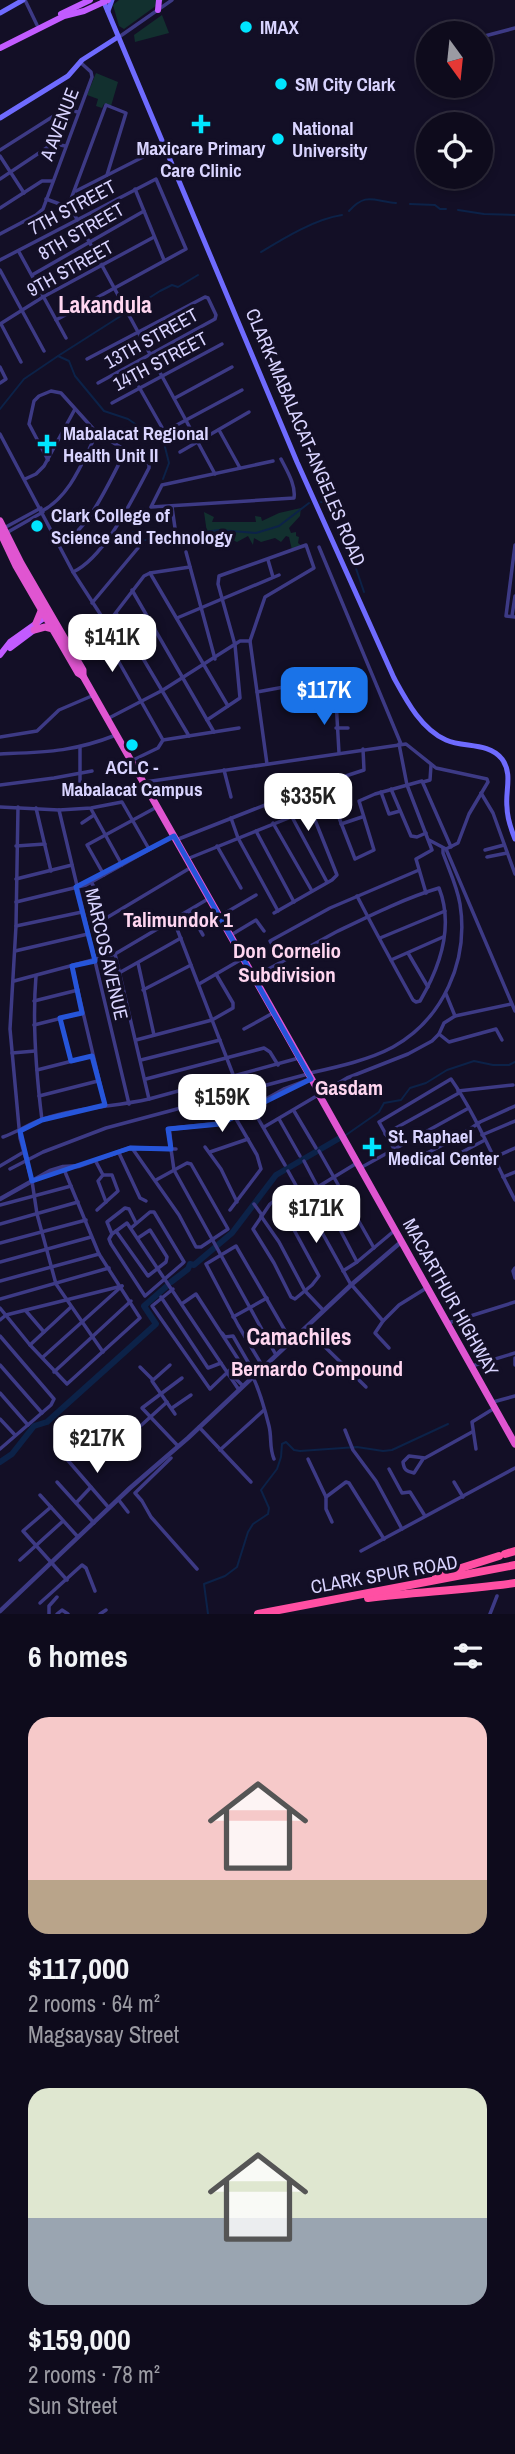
<!DOCTYPE html>
<meta charset="utf-8">
<style>
:root{--surface:#0e0b1c;--page:#171425;--text:#f1f3f6;--muted:#9b9ba3;--line:#2e2b3b;--accent:#1a73e8}
body{margin:0;font-family:"Archivo Narrow",sans-serif;background:var(--page);color:var(--text);height:100vh;display:flex;flex-direction:column;font-size:26px;white-space:nowrap}
*{box-sizing:border-box;margin:0}
p{font-size:23px;color:var(--muted)}
.icon{flex:none;width:38px;height:38px;fill:none;stroke:currentColor;stroke-width:2;stroke-linecap:round;stroke-linejoin:round}
.map{position:relative;height:1614px;overflow:hidden}
.side{display:flex;flex-direction:column;background:var(--surface);flex:1}
.side>*{flex:none}
.needle{width:46px;rotate:165deg}
.controls{position:absolute;left:416px;top:21px;display:grid;gap:14px}
.controls a{display:grid;place-items:center;width:77px;height:77px;border-radius:50%;background:var(--surface);box-shadow:0 4px 10px #0003,0 0 0 2px var(--line);font-size:35px}
.price{position:absolute;translate:-50% -60px;padding:0 16px;border-radius:14px;background:#fff;color:#222;font-size:23px;line-height:46px;filter:drop-shadow(0 2px 4px #0008)}
.price::after{content:'';position:absolute;left:50%;top:42px;width:21px;height:16px;margin-left:-10px;background:inherit;clip-path:polygon(0 0,100% 0,50% 100%)}
.price.current{background:var(--accent);color:#fff}
ul{padding:0;list-style:none}
li{display:grid;align-content:center;gap:14px;height:371px;padding:0 28px}
li span{display:grid;place-items:center;height:217px;border-radius:21px;color:#555}
li>.icon{margin-inline-start:auto}
span .icon{width:126px;height:126px;fill:#fffc;stroke-width:1}
li b{font-size:30px}
h2{display:flex;justify-content:space-between;align-items:center;height:84px;padding:0 28px;font-size:30px}
.map>svg:first-child{display:block}
.green{fill:#12302f}
.lines{fill:none;stroke-linecap:round;stroke-linejoin:round}
.stream{stroke:#0c2248;stroke-width:2}
.river{stroke:#0c2248;stroke-width:6}
.minor{stroke:#3d3a85;stroke-width:3.5}
.tertiary{stroke:#3d3a85;stroke-width:4.5}
.secondary{stroke:#6f6bff;stroke-width:5}
.primary{stroke:#c25bff;stroke-width:6}
.trunk{stroke:#e055d1;stroke-width:7}
.motorway{stroke:#ff4fa3;stroke-width:8}
.marked{fill:none;stroke:#2655da;stroke-width:5;stroke-linejoin:round}
.poi-dot{fill:#00e5ff;stroke:#130f26;stroke-width:2.5}
.labels{text-anchor:middle;stroke-width:7;stroke-linejoin:round;paint-order:stroke}
.poi-label{font-size:19px;font-weight:bold;fill:#d9d4ff;stroke:#130f26;text-anchor:start}
.street-label{font-size:19px;fill:#d9d4ff;stroke:#130f26}
.neighbourhood-label{font-size:21px;font-weight:bold;fill:#ffd6f0;stroke:#130f26}
.quarter-label{font-size:23px;font-weight:bold;fill:#ffd6f0;stroke:#130f26}
</style>
<div class="map">
<svg width="515" height="1614" viewBox="0 0 515 1614">
<rect width="100%" height="100%" fill="#130f26"/>
<g class="green">
<path d="M119,0H164L124,29L119,26L113,5Z"/>
<path d="M162,15L169,33L135,42L134,35Z"/>
<path d="M96,73L118,82L111,106L104,104L102,108L96,106L98,99L87,95Z"/>
<path d="M301,508L300,516L289,528L291,533L296,532V536L299,537L298,543L302,546L292,550L289,537L286,536L281,542L275,538L261,542L254,538L253,545L248,536L237,542L216,533V541L208,540L204,512L214,517L212,522H256L255,516L261,517L262,521L279,513Z"/>
</g>
<g class="lines">
<g class="stream">
<path d="M410,204L435,205L440,209H446"/>
<path d="M458,210L484,214L515,215"/>
<path d="M349,211C366,192 373,201 396,203"/>
<path d="M261,252C284,238 315,219 342,215"/>
<path d="M58,356L160,291L172,285L178,287L198,275"/>
<path d="M0,409L24,379L58,356L69,361L75,376L104,411L128,419L147,432L163,439L169,463L163,479"/>
<path d="M321,502H329L348,545L364,592"/>
<path d="M133,532L138,541L219,530L256,533L279,526L309,503"/>
<path d="M346,1135L379,1112L384,1103L401,1100L410,1088L426,1083L447,1070L474,1061L493,1065H509L515,1062"/>
<path d="M208,1614L204,1584L225,1576L237,1567L248,1532L253,1524L268,1514L269,1508L261,1490L277,1469L281,1457L282,1444L286,1442L294,1450L300,1451L357,1447L383,1451L392,1450L448,1424"/>
</g>
<g class="river">
<path d="M171,1282L188,1269L190,1264L194,1265L232,1233L276,1175L338,1139"/>
<path d="M0,1462L12,1454L34,1426L47,1422L156,1324L144,1306L167,1286"/>
</g>
<g class="minor">
<path d="M25,0L37,25"/>
<path d="M119,37L172,0"/>
<path d="M481,37L515,28"/>
<path d="M422,52L429,50"/>
<path d="M0,150L60,112L69,110L78,112"/>
<path d="M0,156L24,193"/>
<path d="M0,179L51,145L56,144L65,146"/>
<path d="M135,189L164,260"/>
<path d="M76,191L145,156"/>
<path d="M46,199L68,207L73,212L215,474"/>
<path d="M68,207L106,105L126,113L107,175"/>
<path d="M0,208L42,181H52"/>
<path d="M0,234L36,215L43,209L92,77L91,72L80,62"/>
<path d="M19,252L66,338"/>
<path d="M0,260L156,179L186,249L56,320"/>
<path d="M0,270L44,351"/>
<path d="M32,275L144,211"/>
<path d="M0,324L43,297L154,237"/>
<path d="M1,324L21,362"/>
<path d="M87,359L205,297L208,298L216,315L215,319L98,383"/>
<path d="M0,367L6,379L0,383"/>
<path d="M139,387L164,431"/>
<path d="M175,398L232,367"/>
<path d="M112,403L222,344"/>
<path d="M219,430L240,468"/>
<path d="M0,434L73,572L106,623"/>
<path d="M160,434L242,390"/>
<path d="M180,452L249,412"/>
<path d="M48,460L29,424L34,401L39,396L51,391L61,393L97,433L149,464V468C133,498 105,557 73,572"/>
<path d="M273,461L162,485L151,507L294,498C296,485 287,471 281,459"/>
<path d="M25,479L36,474L44,466L75,409"/>
<path d="M172,507L175,528"/>
<path d="M42,511C71,496 83,460 97,433"/>
<path d="M4,528L41,508"/>
<path d="M8,532L43,512"/>
<path d="M60,544C88,533 112,476 126,450"/>
<path d="M515,545L506,616L515,617"/>
<path d="M319,547L401,744"/>
<path d="M186,552L215,659"/>
<path d="M268,560L273,577"/>
<path d="M150,573L228,706"/>
<path d="M132,590L214,732"/>
<path d="M92,603L138,548"/>
<path d="M116,613L189,736"/>
<path d="M512,616L515,596"/>
<path d="M177,618L279,575"/>
<path d="M257,692L284,687"/>
<path d="M309,704L336,700L339,753"/>
<path d="M109,718L163,690L240,641H250"/>
<path d="M207,720L240,698L235,645L218,584L219,576L306,545L314,568L265,597L250,641L267,764"/>
<path d="M336,728H348"/>
<path d="M0,737L37,731L59,710L94,695"/>
<path d="M163,740L239,728"/>
<path d="M399,744L407,785L432,850L416,859L426,893"/>
<path d="M80,748V783"/>
<path d="M0,754C46,752 73,752 116,735"/>
<path d="M131,761L158,748L163,740L103,634L104,628L144,576L150,573L190,567"/>
<path d="M224,770L231,797"/>
<path d="M145,782L406,744L436,768L487,779L488,782L469,814L458,843L446,849L515,1011"/>
<path d="M423,782L430,780L431,765"/>
<path d="M0,785L54,778L92,771"/>
<path d="M391,789L411,836L417,837L426,833"/>
<path d="M381,792L389,814L400,811"/>
<path d="M481,793L493,813L515,874"/>
<path d="M336,803V810L355,859L374,850L359,801L375,794L422,781L451,847"/>
<path d="M0,807L59,810L91,808L122,802L149,849"/>
<path d="M18,807L16,926L10,1029L20,1138L32,1181L37,1214L56,1284L103,1352"/>
<path d="M36,808L51,871"/>
<path d="M91,809L122,865"/>
<path d="M59,810L129,1104"/>
<path d="M292,817L327,882"/>
<path d="M231,818L238,838L278,911"/>
<path d="M82,823L94,815"/>
<path d="M273,823L312,891"/>
<path d="M341,824L362,817"/>
<path d="M256,831L294,902"/>
<path d="M176,840L303,790L364,770L363,749"/>
<path d="M429,840L446,849"/>
<path d="M16,846L45,844"/>
<path d="M217,846L241,888"/>
<path d="M485,850L504,845"/>
<path d="M487,857L507,853"/>
<path d="M187,859L311,809"/>
<path d="M104,875L87,845L155,808"/>
<path d="M16,879L72,865"/>
<path d="M91,882L99,895"/>
<path d="M16,902L86,885L172,837"/>
<path d="M189,911L203,935"/>
<path d="M274,913L332,880L337,875L303,790"/>
<path d="M220,916L256,895"/>
<path d="M108,917L190,868"/>
<path d="M174,921L234,1077"/>
<path d="M16,926L82,912"/>
<path d="M231,935L256,920L264,931"/>
<path d="M380,938L445,911"/>
<path d="M15,951L88,934"/>
<path d="M408,953L428,987"/>
<path d="M115,954L149,1099"/>
<path d="M391,960L443,937"/>
<path d="M282,962L270,941L330,908L419,870"/>
<path d="M138,963L154,1035"/>
<path d="M72,966L105,1105"/>
<path d="M119,973L181,938"/>
<path d="M36,976C32,1024 36,1072 42,1120"/>
<path d="M254,977L336,932C367,917 405,898 439,888C454,926 440,967 420,1001L416,1002L413,1000C394,966 375,931 357,896"/>
<path d="M14,981L115,954L208,899"/>
<path d="M199,984L242,959"/>
<path d="M143,990L191,965"/>
<path d="M446,994L455,1016"/>
<path d="M34,1001L78,990"/>
<path d="M60,1018L71,1061"/>
<path d="M34,1025L82,1013"/>
<path d="M244,1029L273,1013"/>
<path d="M439,1034L449,1042L496,1029L502,1040"/>
<path d="M136,1040L212,1020L233,1008V1003L216,974"/>
<path d="M12,1053L35,1051"/>
<path d="M141,1060L220,1040"/>
<path d="M37,1070L92,1056"/>
<path d="M310,1073C337,1067 369,1060 393,1047C443,1019 469,961 460,904C457,886 449,870 443,853V848"/>
<path d="M146,1079L264,1048L270,1052L278,1065"/>
<path d="M458,1091L513,1085"/>
<path d="M39,1096L98,1081"/>
<path d="M515,1106L480,1122C457,1139 429,1152 403,1165L379,1122L451,1079C475,1113 495,1162 515,1200"/>
<path d="M252,1108L285,1165"/>
<path d="M294,1111L316,1148"/>
<path d="M279,1119L300,1156"/>
<path d="M264,1127L347,1078L408,1054L432,1041L439,1034L444,1023L455,1016L511,1004"/>
<path d="M385,1134L459,1093"/>
<path d="M482,1135L515,1121"/>
<path d="M3,1137C17,1132 29,1124 43,1119C78,1107 114,1107 149,1099L299,1058"/>
<path d="M205,1147L221,1169L237,1202"/>
<path d="M132,1148L179,1215L196,1247H201L228,1229L191,1164L187,1163L156,1180"/>
<path d="M176,1149H171L174,1170L276,1355"/>
<path d="M319,1151L374,1248"/>
<path d="M210,1152L248,1139"/>
<path d="M119,1153L140,1198L146,1201"/>
<path d="M493,1158L515,1148"/>
<path d="M95,1160L103,1175L98,1181L106,1202"/>
<path d="M447,1160L485,1140"/>
<path d="M304,1161L357,1262"/>
<path d="M0,1166L22,1153"/>
<path d="M362,1167L467,1109"/>
<path d="M10,1169L43,1152L106,1128L308,1074"/>
<path d="M288,1171L350,1283L383,1321L399,1305L428,1287"/>
<path d="M503,1177L515,1172"/>
<path d="M316,1188L357,1163"/>
<path d="M275,1200L280,1204L319,1276L312,1285L295,1299L291,1297L274,1263L253,1229L270,1204Z"/>
<path d="M254,1204L262,1215"/>
<path d="M0,1205L71,1186"/>
<path d="M97,1210L118,1191L112,1175H103"/>
<path d="M230,1210L261,1169L257,1155L235,1117"/>
<path d="M261,1216L279,1242L305,1291L323,1310"/>
<path d="M315,1222L330,1213"/>
<path d="M0,1224L78,1202"/>
<path d="M131,1228L150,1212H154L184,1262L182,1264L145,1296L111,1244L109,1239L112,1234L127,1223L239,1390"/>
<path d="M116,1231L148,1276L166,1262L167,1257L150,1230L138,1238"/>
<path d="M112,1234L107,1222L125,1208L129,1209L136,1223"/>
<path d="M0,1243L86,1220"/>
<path d="M0,1262L91,1237"/>
<path d="M515,1268L513,1271L515,1278"/>
<path d="M343,1271L357,1262L394,1231"/>
<path d="M0,1281L99,1254"/>
<path d="M173,1289L152,1306L210,1389L236,1364L238,1359L196,1294L183,1303"/>
<path d="M161,1297L208,1368L221,1363"/>
<path d="M0,1299L109,1268"/>
<path d="M0,1308L30,1345L67,1384L140,1318L99,1254L63,1167"/>
<path d="M26,1311L44,1332"/>
<path d="M233,1317L267,1298"/>
<path d="M0,1320L6,1315L122,1286"/>
<path d="M383,1321L375,1333L389,1348"/>
<path d="M448,1323L515,1302"/>
<path d="M300,1332L310,1342H319L323,1345L366,1387"/>
<path d="M222,1333L225,1337L233,1336L255,1374"/>
<path d="M0,1336L54,1399L51,1405L0,1449"/>
<path d="M30,1345L71,1307"/>
<path d="M43,1357L122,1286"/>
<path d="M515,1358V1365"/>
<path d="M0,1365L42,1413"/>
<path d="M170,1365L152,1381L175,1414"/>
<path d="M472,1366L515,1353"/>
<path d="M140,1367L152,1379"/>
<path d="M263,1367L238,1325L206,1264L236,1246L291,1341"/>
<path d="M54,1372L131,1301"/>
<path d="M229,1375H232L243,1386"/>
<path d="M253,1377C260,1392 265,1410 269,1426C272,1438 269,1447 274,1459"/>
<path d="M0,1393L28,1425"/>
<path d="M493,1402L515,1396"/>
<path d="M172,1408L191,1395"/>
<path d="M0,1419L15,1435"/>
<path d="M199,1427L251,1482"/>
<path d="M136,1430L167,1402"/>
<path d="M345,1430L353,1450L376,1481L402,1529"/>
<path d="M178,1446L142,1408L182,1378"/>
<path d="M476,1449L472,1422L493,1409"/>
<path d="M220,1450L264,1410"/>
<path d="M65,1457L109,1508"/>
<path d="M171,1458L135,1493L142,1501L151,1517L197,1569"/>
<path d="M308,1459L326,1497V1509L332,1522"/>
<path d="M423,1459L414,1473C406,1471 404,1470 403,1462L409,1456L425,1458L472,1432"/>
<path d="M389,1469L402,1493L410,1492L425,1516"/>
<path d="M57,1482L94,1523"/>
<path d="M454,1482L463,1497"/>
<path d="M40,1495L78,1537"/>
<path d="M326,1497L346,1482L349,1483L384,1539"/>
<path d="M118,1499L128,1512"/>
<path d="M76,1503L91,1487"/>
<path d="M51,1507L23,1531L67,1580"/>
<path d="M361,1551L515,1468"/>
<path d="M20,1560L63,1521"/>
<path d="M40,1603L82,1565L86,1568L95,1591"/>
<path d="M49,1614V1606L57,1597"/>
<path d="M57,1614L62,1610L68,1614"/>
<path d="M100,1614L106,1610"/>
<path d="M490,1614L497,1596"/>
</g>
<g class="tertiary">
<path d="M0,1199L50,1171L63,1167L79,1166L130,1148L171,1149L169,1129L223,1123L285,1089L311,1079"/>
<path d="M0,1611L130,1488L188,1438L351,1285L401,1242"/>
</g>
<g class="secondary">
<path d="M103,0L297,462L394,678C406,700 421,729 446,740C464,748 488,742 502,759C513,774 505,791 507,807C507,818 511,829 515,839"/>
<path d="M108,11L112,0"/>
<path d="M0,13L23,0"/>
<path d="M0,118L68,76L82,60L118,37"/>
</g>
<g class="primary">
<path d="M158,10L159,0"/>
<path d="M61,14L90,0"/>
<path d="M0,48L64,16L84,11L108,0"/>
<path d="M10,648L38,627"/>
<path d="M0,655L10,642L48,615"/>
</g>
<g class="trunk">
<path d="M0,521L21,563L83,670V676"/>
<path d="M0,532L16,566L78,673L83,676L319,1092"/>
<path d="M36,623L41,611"/>
<path d="M34,630L45,627L53,629"/>
<path d="M317,1091L515,1444"/>
</g>
<g class="motorway">
<path d="M505,1554L515,1551"/>
<path d="M436,1576L499,1556"/>
<path d="M368,1598C417,1592 466,1590 515,1583"/>
<path d="M258,1614L515,1565"/>
</g>
</g>
<path class="marked" d="M174,836L311,1079L220,1124L168,1129L171,1149L130,1148L32,1181L20,1131L42,1120L105,1105L92,1056L71,1061L60,1018L82,1013L72,966L95,961L76,887Z"/>
<g class="poi-dot">
<circle cx="246" cy="27" r="7"/>
<circle cx="281" cy="84" r="7"/>
<path d="M197.5 113.5h7v7h7v7h-7v7h-7v-7h-7v-7h7z"/>
<circle cx="278" cy="139" r="7"/>
<path d="M43.5 433.5h7v7h7v7h-7v7h-7v-7h-7v-7h7z"/>
<circle cx="37" cy="526" r="7"/>
<circle cx="132" cy="745" r="7"/>
<path d="M368.5 1136.5h7v7h7v7h-7v7h-7v-7h-7v-7h7z"/>
</g>
<g class="labels">
<g class="poi-label">
<text x="260" y="34">IMAX</text>
<text x="295" y="91">SM City Clark</text>
<text x="292" y="135">National<tspan x="292" dy="22">University</tspan></text>
<text x="201" y="155" text-anchor="middle">Maxicare Primary<tspan x="201" dy="22">Care Clinic</tspan></text>
<text x="63" y="440">Mabalacat Regional<tspan x="63" dy="22">Health Unit II</tspan></text>
<text x="51" y="522">Clark College of<tspan x="51" dy="22">Science and Technology</tspan></text>
<text x="132" y="774" text-anchor="middle">ACLC -<tspan x="132" dy="22">Mabalacat Campus</tspan></text>
<text x="388" y="1143">St. Raphael<tspan x="388" dy="22">Medical Center</tspan></text>
</g>
<g class="street-label">
<text transform="translate(59 124) rotate(-69)" y="7">A AVENUE</text>
<text transform="translate(72 207) rotate(-28)" y="7">7TH STREET</text>
<text transform="translate(81 231) rotate(-30)" y="7">8TH STREET</text>
<text transform="translate(70 268) rotate(-29)" y="7">9TH STREET</text>
<text transform="translate(151 338) rotate(-29)" y="7">13TH STREET</text>
<text transform="translate(160 361) rotate(-28)" y="7">14TH STREET</text>
<text transform="translate(306 437) rotate(67)" y="7">CLARK-MABALACAT-ANGELES ROAD</text>
<text transform="translate(107 954) rotate(77)" y="7">MARCOS AVENUE</text>
<text transform="translate(451 1297) rotate(61)" y="7">MACARTHUR HIGHWAY</text>
<text transform="translate(384 1574) rotate(-10)" y="7">CLARK SPUR ROAD</text>
</g>
<g class="neighbourhood-label">
<text x="178" y="927">Talimundok 1</text>
<text x="287" y="958">Don Cornelio<tspan x="287" dy="24">Subdivision</tspan></text>
<text x="349" y="1095">Gasdam</text>
<text x="317" y="1376">Bernardo Compound</text>
</g>
<g class="quarter-label">
<text x="105" y="313">Lakandula</text>
<text x="299" y="1345">Camachiles</text>
</g>
</g>
</svg>
<div class="controls">
<a><svg class="needle" viewBox="-14 -14 28 28"><path d="M0-13l5 13h-10z" fill="#e53935"/><path d="M0 13l5-13h-10z" fill="#9b9ba3"/></svg></a>
<a><svg class="icon" aria-label="locate" viewBox="0 0 24 24"><circle cx="12" cy="12" r="6"/><path d="M12 2v4M12 18v4M2 12h4M18 12h4"/></svg></a>
</div>
<b class="price" style="left:112px;top:674px">$141K</b>
<b class="price current" style="left:324px;top:727px">$117K</b>
<b class="price" style="left:308px;top:833px">$335K</b>
<b class="price" style="left:222px;top:1134px">$159K</b>
<b class="price" style="left:316px;top:1245px">$171K</b>
<b class="price" style="left:97px;top:1475px">$217K</b>
</div>
<section class="side">
<h2>6 homes<svg class="icon" aria-label="filters" viewBox="0 0 24 24"><path d="M4 7h16M4 17h16"/><circle cx="9" cy="7" r="2"/><circle cx="15" cy="17" r="2"/></svg></h2>
<ul>
<li><span style="background:linear-gradient(#f6c9c9 75%,#b9a48a 0)"><svg class="icon" aria-label="home" viewBox="0 0 24 24"><path d="M3 11l9-7 9 7M6 9v11h12V9"/></svg></span><div><b>$117,000</b><p>2 rooms · 64 m²</p><p>Magsaysay Street</p></div></li>
<li><span style="background:linear-gradient(#dfe7d0 60%,#9aa5b1 0)"><svg class="icon" aria-label="home" viewBox="0 0 24 24"><path d="M3 11l9-7 9 7M6 9v11h12V9"/></svg></span><div><b>$159,000</b><p>2 rooms · 78 m²</p><p>Sun Street</p></div></li>
</ul>
</section>
